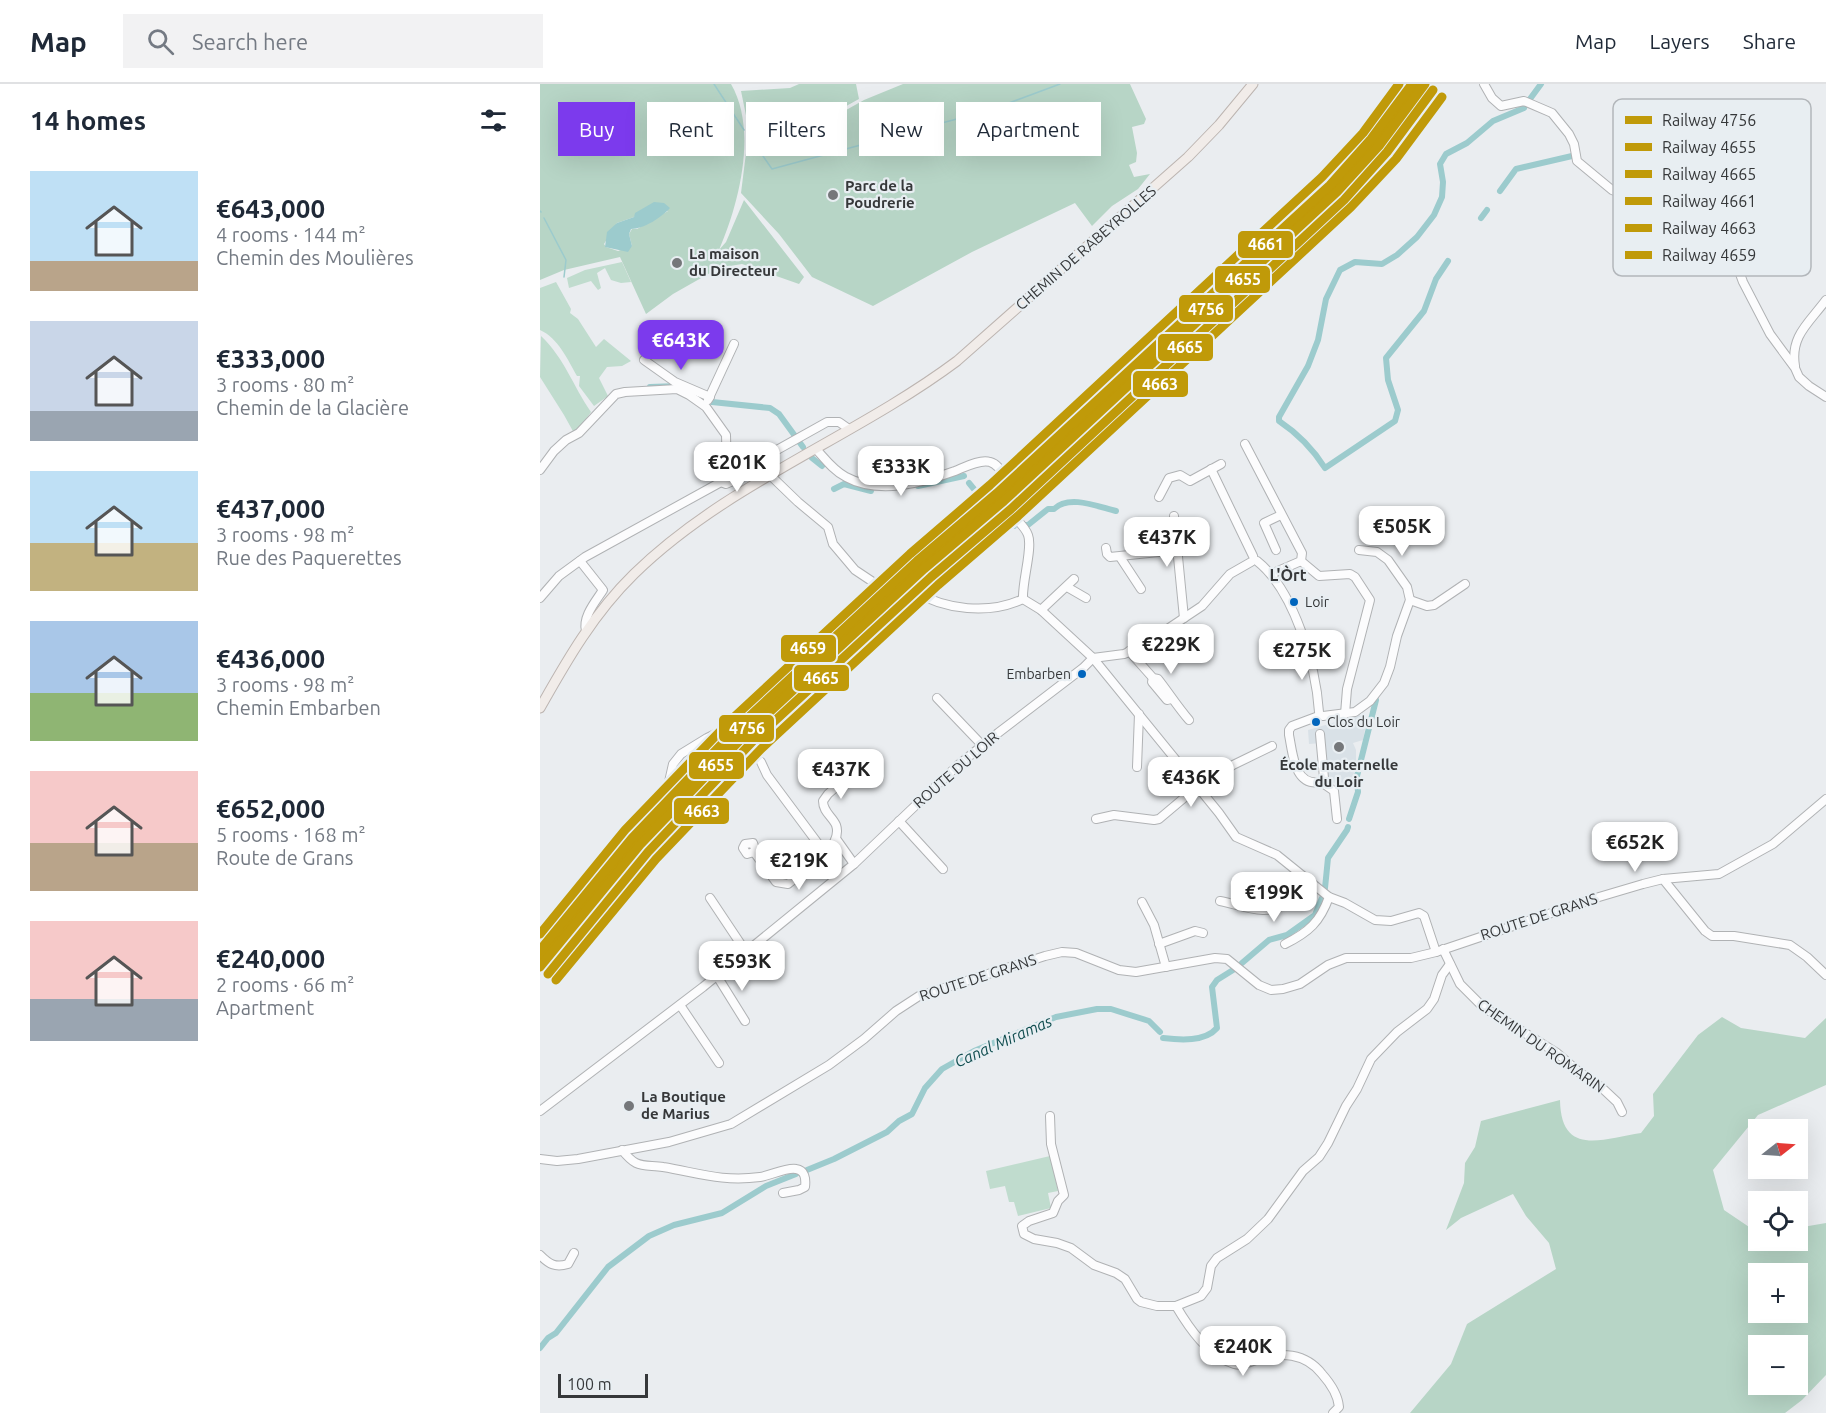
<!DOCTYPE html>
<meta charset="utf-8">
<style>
:root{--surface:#fff;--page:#f2f2f3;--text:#1f2937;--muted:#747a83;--line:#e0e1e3;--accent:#7c3aed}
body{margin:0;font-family:Ubuntu,sans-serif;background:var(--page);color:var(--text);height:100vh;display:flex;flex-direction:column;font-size:22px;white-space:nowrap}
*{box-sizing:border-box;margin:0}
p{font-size:20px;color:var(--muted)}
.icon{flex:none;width:33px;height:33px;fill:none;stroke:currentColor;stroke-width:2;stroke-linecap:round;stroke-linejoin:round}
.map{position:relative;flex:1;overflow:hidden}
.panel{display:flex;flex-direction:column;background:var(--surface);width:540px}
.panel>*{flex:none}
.hud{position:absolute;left:18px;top:18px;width:570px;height:54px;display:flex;gap:12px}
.needle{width:39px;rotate:73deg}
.controls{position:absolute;left:1208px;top:1035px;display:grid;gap:12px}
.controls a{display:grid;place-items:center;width:60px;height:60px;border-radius:0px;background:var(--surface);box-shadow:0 6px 24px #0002;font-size:30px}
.scale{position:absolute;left:18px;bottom:15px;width:90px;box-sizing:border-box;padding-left:6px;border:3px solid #36383a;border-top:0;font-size:16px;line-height:21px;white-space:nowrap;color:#36383a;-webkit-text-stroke:4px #e8eef2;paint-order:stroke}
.price{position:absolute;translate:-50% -51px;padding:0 14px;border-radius:12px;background:#fff;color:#222;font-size:20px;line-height:39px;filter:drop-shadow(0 2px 3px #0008)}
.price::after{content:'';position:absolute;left:50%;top:36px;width:18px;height:14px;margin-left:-9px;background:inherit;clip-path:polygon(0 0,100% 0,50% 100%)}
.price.active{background:var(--accent);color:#fff}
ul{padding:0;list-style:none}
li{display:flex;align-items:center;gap:18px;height:150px;padding:0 30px}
li span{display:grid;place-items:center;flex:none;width:168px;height:120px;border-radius:0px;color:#555}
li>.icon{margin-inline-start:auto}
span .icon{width:72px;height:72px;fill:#fffc;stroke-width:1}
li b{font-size:26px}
h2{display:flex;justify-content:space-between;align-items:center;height:72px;padding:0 30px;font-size:26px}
.chip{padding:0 21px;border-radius:0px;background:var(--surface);box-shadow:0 6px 24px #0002;font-size:21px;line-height:54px}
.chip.active{background:var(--accent);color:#fff}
header{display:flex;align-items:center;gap:36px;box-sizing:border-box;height:84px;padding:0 30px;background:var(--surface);border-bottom:2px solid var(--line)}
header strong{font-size:28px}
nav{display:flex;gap:33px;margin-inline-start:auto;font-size:21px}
.search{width:420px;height:54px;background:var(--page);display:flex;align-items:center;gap:15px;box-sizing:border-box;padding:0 21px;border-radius:0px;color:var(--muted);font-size:22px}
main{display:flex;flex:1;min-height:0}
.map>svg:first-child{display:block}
.built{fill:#d9e1e7}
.green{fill:#c0dcce}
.forest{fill:#b7d5c6;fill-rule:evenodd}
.water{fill:#9ccbcd}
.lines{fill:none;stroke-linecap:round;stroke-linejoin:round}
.stream{stroke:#9ccbcd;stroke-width:1.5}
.canal{stroke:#9ccbcd;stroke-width:6}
.minor-casing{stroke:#b0b2b4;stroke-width:10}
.major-casing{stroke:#bcb4b0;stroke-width:11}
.minor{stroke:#fcfcfd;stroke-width:8}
.major{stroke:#f1ece9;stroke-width:9}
.rail-1-casing{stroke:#e8eef2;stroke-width:14}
.rail-2-casing{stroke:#e8eef2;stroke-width:14}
.rail-3-casing{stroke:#e8eef2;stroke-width:14}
.rail-4-casing{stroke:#e8eef2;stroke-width:14}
.rail-5-casing{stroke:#e8eef2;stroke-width:14}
.rail-6-casing{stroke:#e8eef2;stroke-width:14}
.rail-1{stroke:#c09a09;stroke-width:9}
.rail-2{stroke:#c09a09;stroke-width:9}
.rail-3{stroke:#c09a09;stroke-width:9}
.rail-4{stroke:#c09a09;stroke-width:9}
.rail-5{stroke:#c09a09;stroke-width:9}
.rail-6{stroke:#c09a09;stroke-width:9}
.poi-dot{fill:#75777a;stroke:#e8eef2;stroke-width:2}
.bus-dot{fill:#0065bd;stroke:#e8eef2;stroke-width:2}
.labels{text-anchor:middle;stroke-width:4.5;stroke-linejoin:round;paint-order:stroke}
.bus-label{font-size:14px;fill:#36383a;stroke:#e8eef2;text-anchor:start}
.poi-label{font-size:15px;font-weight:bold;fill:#36383a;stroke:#e8eef2;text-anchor:start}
.street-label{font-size:15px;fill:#36383a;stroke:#e8eef2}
.neighbourhood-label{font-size:16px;font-weight:bold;fill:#36383a;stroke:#e8eef2}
.water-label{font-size:16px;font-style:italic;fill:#104d4f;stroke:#e8eef2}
.key{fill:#e8eef2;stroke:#b3b7bb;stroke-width:1.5}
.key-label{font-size:16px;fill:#36383a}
.line-badge{stroke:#e8eef2;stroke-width:2}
.badge-label{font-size:16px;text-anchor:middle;font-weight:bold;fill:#fff}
</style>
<header>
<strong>Map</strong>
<div class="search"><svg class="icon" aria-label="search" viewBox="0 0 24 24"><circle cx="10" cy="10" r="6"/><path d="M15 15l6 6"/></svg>Search here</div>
<nav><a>Map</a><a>Layers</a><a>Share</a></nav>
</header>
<main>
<section class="panel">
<h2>14 homes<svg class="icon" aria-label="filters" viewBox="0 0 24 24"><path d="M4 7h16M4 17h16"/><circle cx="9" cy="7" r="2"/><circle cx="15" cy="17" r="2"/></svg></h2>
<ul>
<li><span style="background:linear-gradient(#bfe0f5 75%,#b9a48a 0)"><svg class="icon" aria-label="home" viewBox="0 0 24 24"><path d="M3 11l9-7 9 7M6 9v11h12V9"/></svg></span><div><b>€643,000</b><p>4 rooms · 144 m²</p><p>Chemin des Moulières</p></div></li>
<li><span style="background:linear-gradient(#c9d6e8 75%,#9aa5b1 0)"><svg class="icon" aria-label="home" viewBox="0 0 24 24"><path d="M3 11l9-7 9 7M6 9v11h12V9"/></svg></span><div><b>€333,000</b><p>3 rooms · 80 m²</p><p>Chemin de la Glacière</p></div></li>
<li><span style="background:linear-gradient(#bfe0f5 60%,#c2b280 0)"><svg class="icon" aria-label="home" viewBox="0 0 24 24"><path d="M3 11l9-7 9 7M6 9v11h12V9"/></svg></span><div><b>€437,000</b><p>3 rooms · 98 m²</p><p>Rue des Paquerettes</p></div></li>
<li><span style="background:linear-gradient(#a9c7e8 60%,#8fb573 0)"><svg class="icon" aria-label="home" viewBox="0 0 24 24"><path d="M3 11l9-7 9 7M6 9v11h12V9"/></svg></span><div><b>€436,000</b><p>3 rooms · 98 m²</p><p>Chemin Embarben</p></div></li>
<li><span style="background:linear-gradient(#f6c9c9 60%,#b9a48a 0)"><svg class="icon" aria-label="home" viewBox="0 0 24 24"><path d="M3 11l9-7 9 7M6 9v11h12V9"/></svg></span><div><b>€652,000</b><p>5 rooms · 168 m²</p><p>Route de Grans</p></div></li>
<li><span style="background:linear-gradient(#f6c9c9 65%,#9aa5b1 0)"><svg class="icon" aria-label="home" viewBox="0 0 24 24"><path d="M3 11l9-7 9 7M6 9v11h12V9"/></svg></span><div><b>€240,000</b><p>2 rooms · 66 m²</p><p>Apartment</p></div></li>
</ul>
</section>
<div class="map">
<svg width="1286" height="1329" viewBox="0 0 1286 1329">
<rect width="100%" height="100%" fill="#eaedf0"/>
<g class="built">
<path d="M869,0H892L871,34L831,80L784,128L498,393L431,451L419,438L486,379L768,117L820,64Z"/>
<path d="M413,444L425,457L375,499L186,678L138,727L88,783L0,891V872L99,747L200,644Z"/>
<path d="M820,631L826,640L823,656L813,659L816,666V683L811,698L787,699L782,659L769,660L768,646Z"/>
</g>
<g class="green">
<path d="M82,178L91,198L81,199L71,196L65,184L57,189L61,204L58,206L51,197L29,204L27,194L45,186Z"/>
<path d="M16,198L31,225L30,229L38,235L56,263L64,255L91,277L82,282L67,283L59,294L68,312L54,322L39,302L40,292H37C28,276 18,254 0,246V204Z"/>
<path d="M1,252C25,275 33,302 51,328L38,346L34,349L24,331L0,293Z"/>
<path d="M510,1072L518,1107L508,1109L511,1124L478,1132L474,1118H469L465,1102L450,1105L446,1087Z"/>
</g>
<g class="forest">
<path d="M0,0H191C218,46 199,120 179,166L186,158L204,116L264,193L259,200L202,180L172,185L170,189L133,210L106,230L80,173L24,186L0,196ZM109,122L128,127L97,145H92L89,150L92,162L78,167L66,163L64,160L77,139L94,133L98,128Z"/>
<path d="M259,0H316L319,15C282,36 253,51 209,46L201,7L250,4Z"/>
<path d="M363,0H590L606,35L604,40L592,43L597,69L596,78L589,81L594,93L610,90L598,105L572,122L552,142L535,119L432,168L333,222L272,193L239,150L201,109L208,53L240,51L274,44L324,16Z"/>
<path d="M1182,933L1201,944L1265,954L1286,934V1001L1218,1031L1173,1086L1184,1126L1218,1149V1156H1257V1144L1286,1139V1291L1262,1316L1245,1329H870L911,1280L927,1240L1016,1185L1009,1159L986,1132L973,1110L921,1134L906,1146L924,1099L925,1079L935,1063L941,1037L1020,1016C1021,1073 1062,1055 1101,1049L1114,1032L1113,1010L1158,951ZM1218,1190H1257V1228H1218ZM1218,1262H1257V1300H1218Z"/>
</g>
<path class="water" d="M114,118L124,119L130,124C122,133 104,145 91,145L89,150L92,162L88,168L65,163L67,148L77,139L94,133L95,129Z"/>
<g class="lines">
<g class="stream">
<path d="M174,0L204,46"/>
<path d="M209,52L232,85L450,26L520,0"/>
<path d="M0,127L1,128"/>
<path d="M4,134L26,176L24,193"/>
</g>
<g class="canal">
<path d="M990,15L1001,0"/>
<path d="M960,107L976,85L1032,72"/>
<path d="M941,134L947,126"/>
<path d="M908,177L896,195L884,227L846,274L848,296L858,326L855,337L785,384C773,365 757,349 739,337V333L768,282L778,256L786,215L800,186L815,178L842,180L857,171L877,153L894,131L902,113L903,98L900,80L906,70L927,59L953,37L984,24"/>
<path d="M110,303L138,302"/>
<path d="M164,314L172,318L230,324L239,330L263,363"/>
<path d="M272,374L282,382"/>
<path d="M429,399L438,410"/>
<path d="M378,402L424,392"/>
<path d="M294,405L304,400L331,407"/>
<path d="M462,438L474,442"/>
<path d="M485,441H488L508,425H514C529,410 559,423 576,427"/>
<path d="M809,735L818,708L817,692L836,616"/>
<path d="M785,804L788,774L807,746L808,743"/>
<path d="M702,879L729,856L747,851L775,831L782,814"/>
<path d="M623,954C640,956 665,958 677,944L672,903L677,896L693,886"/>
<path d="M267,1086L294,1075L347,1048L359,1037L372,1030L385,1004L402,985L434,967L516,933L557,925H571L609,937L620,948"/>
<path d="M0,1264L8,1254L16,1249L68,1183L109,1152L134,1141L182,1129L226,1102L256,1090"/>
</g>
<defs>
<g id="minor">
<path d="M944,0L952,14L961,22L984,17L1012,29L1029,50L1034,60L1037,77L1072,106L1129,130L1181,143L1185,149L1203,198L1230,250L1255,284L1259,293L1269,302L1286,313"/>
<path d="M104,276L135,298L170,313"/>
<path d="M1255,282C1250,252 1269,239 1286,216"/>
<path d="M168,316L194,260"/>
<path d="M705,360L762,469L761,477L731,490"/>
<path d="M276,365C285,375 294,387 306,393C339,411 382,399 415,387C425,383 440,375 450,378C459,380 463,391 468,398"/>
<path d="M205,384L233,390"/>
<path d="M671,385L713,472"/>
<path d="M0,386L14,367L26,356L39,349L76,310L85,308L137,305L149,311L166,323L186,351L187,389"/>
<path d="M194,390L287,338H299L309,345"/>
<path d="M231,392L258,418L288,443L293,460L315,486L342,504"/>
<path d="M181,398L186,400L193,397L194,390"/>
<path d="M619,413L629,394L640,391L650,397L681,380"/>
<path d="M471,423L470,428C475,435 485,442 488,451C493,464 482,497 483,515"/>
<path d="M634,432L644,534"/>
<path d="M566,464L567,470L570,473L638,466"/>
<path d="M736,466L724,439L741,431"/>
<path d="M580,473L601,505"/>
<path d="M40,477L63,506C56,517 42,533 46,547"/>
<path d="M717,477C754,506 776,582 779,628"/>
<path d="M761,477L779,492L810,490L815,493L830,516L807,605L805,630"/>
<path d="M527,503L546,514"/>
<path d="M374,507C405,526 449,531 483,515"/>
<path d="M0,514L19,492L45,473L181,398"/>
<path d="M483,515L501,526L553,574L679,729L696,753L737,771L789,813L805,819L835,836L851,837L879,829L884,832L896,868"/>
<path d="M870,516L887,522L894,521L925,500"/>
<path d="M501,526L534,495"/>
<path d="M589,567L613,594L618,595C629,609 637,622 649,636"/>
<path d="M553,574L584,570L599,564L662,522L690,490L711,478"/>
<path d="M296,583L380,501L479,415L480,411L476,408"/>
<path d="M613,594L612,598L627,616L631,615"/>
<path d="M397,614L442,661"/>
<path d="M783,632L815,628L830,617L844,599L850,583L857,552L870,516L867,503L848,476L837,468L819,466"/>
<path d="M776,633L752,642L749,646V651C753,670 754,703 781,698"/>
<path d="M780,650L784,694L781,698L794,707L797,735"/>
<path d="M221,678L227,691L285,769"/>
<path d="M597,683L599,630"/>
<path d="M556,735L574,731L614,736L619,735L657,703L693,681L732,662"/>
<path d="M359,737L403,785"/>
<path d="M297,756L314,780"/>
<path d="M83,758L104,729L126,711L133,680L141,670L167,654L199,638L286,553L345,501L411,438L416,439L432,457"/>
<path d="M214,768L207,770L203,764L205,760L213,759L215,765L214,768L236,798L248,800C264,787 304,764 296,741C292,732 283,728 283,717L288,710L330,673"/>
<path d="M1123,795L1165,847L1172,852H1194L1250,861L1267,873L1286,891"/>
<path d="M170,814L206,868"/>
<path d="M680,817C701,821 730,835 747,817C754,811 758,801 764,794"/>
<path d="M602,818L614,841L626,883"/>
<path d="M619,860L655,847L663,849"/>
<path d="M745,860C769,848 780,838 789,813"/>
<path d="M903,865L920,900L943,923L1017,969L1039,988L1061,1003L1077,1018L1082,1028"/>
<path d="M177,892L205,937"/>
<path d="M140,921L179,979"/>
<path d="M0,1027L163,903L314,780L417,682L458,649L543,584L553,574"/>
<path d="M510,1032L511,1060L524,1111L518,1117L513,1129L489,1137L482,1142L484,1150L494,1155L517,1159L531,1164L554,1181L576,1189L585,1195L597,1215L601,1218L617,1222H636L661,1212L667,1204L671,1182L677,1174L707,1155L728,1135L763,1087L779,1073L788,1059L806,1022L817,1005L831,975L857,948L887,925L894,915L902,891L910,880"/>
<path d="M82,1066C86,1071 90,1076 96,1079C104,1083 114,1081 123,1083C159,1089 182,1098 220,1093C229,1092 247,1083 256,1085C265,1086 266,1095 265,1103L259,1106L243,1109"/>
<path d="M0,1075L17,1077L38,1075L129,1058L191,1040L289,981L324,955L356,927L379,912L505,872L522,868L536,869L579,886L596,888L675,874L687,875L719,901L731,906L743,905L760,900L788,881L806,874H871L896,868L1059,813L1103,800L1123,795L1179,790L1233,760L1286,715"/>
<path d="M0,1171C9,1180 15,1184 28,1180L34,1169"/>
<path d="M636,1222C649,1244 668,1272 694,1280C701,1282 708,1279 716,1276C740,1267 766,1269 782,1290C790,1299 798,1311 799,1323L793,1329"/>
</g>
<path id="major" d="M0,624C27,576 54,529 94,490C187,399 314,354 417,277L648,73L679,41L713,0"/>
</defs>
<use href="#minor" class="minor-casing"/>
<use href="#major" class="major-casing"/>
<use href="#minor" class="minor"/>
<use href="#major" class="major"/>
<defs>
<path id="rail-1" d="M0,877L54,808L97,758L204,647L382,481L462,414L795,105L835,60L880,0"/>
<path id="rail-2" d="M0,883L100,761L206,650L384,485L464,417L797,108L839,62L885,0"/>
<path id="rail-3" d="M8,890L108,768L213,657L391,493L471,425L804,116L847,68L893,6"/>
<path id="rail-4" d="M0,866L92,754L199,642L377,477L457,409L790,101L831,55L872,0"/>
<path id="rail-5" d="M16,896L116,775L221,665L398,501L478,432L811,123L856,75L902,13"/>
<path id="rail-6" d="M0,850L85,746L192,635L370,470L450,401L782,93L823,49L859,0"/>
</defs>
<use href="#rail-1" class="rail-1-casing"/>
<use href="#rail-2" class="rail-2-casing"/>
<use href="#rail-3" class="rail-3-casing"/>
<use href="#rail-4" class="rail-4-casing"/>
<use href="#rail-5" class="rail-5-casing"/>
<use href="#rail-6" class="rail-6-casing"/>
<use href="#rail-1" class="rail-1"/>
<use href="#rail-2" class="rail-2"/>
<use href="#rail-3" class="rail-3"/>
<use href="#rail-4" class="rail-4"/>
<use href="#rail-5" class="rail-5"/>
<use href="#rail-6" class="rail-6"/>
</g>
<g class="poi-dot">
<circle cx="293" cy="111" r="6"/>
<circle cx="137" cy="179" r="6"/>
<circle cx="799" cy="663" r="6"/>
<circle cx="89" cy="1022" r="6"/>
</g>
<g class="bus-dot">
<circle cx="754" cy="518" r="5"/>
<circle cx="542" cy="590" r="5"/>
<circle cx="776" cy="638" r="5"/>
</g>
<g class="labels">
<g class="bus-label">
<text x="765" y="523">Loir</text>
<text x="531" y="595" text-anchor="end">Embarben</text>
<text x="787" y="643">Clos du Loir</text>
</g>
<g class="poi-label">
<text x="305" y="107">Parc de la<tspan x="305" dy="17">Poudrerie</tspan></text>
<text x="149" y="175">La maison<tspan x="149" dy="17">du Directeur</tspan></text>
<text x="799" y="686" text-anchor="middle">École maternelle<tspan x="799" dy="17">du Loir</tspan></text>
<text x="101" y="1018">La Boutique<tspan x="101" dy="17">de Marius</tspan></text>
</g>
<g class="street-label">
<text transform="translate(546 164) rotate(-41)" y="5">CHEMIN DE RABEYROLLES</text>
<text transform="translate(416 686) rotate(-41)" y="5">ROUTE DU LOIR</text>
<text transform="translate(999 833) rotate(-18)" y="5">ROUTE DE GRANS</text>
<text transform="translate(438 894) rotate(-18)" y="5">ROUTE DE GRANS</text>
<text transform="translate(1001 962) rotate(35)" y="5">CHEMIN DU ROMARIN</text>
</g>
<g class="neighbourhood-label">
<text x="748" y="497">L'Òrt</text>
</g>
<g class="water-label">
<text transform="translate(463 957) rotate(-24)" y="6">Canal Miramas</text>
</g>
</g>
<rect x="1073" y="15" width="198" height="177" rx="9" class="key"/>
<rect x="1085" y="32" width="27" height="8" fill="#c09a09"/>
<rect x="1085" y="59" width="27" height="8" fill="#c09a09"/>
<rect x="1085" y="86" width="27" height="8" fill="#c09a09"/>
<rect x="1085" y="113" width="27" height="8" fill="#c09a09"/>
<rect x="1085" y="140" width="27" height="8" fill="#c09a09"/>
<rect x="1085" y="167" width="27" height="8" fill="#c09a09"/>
<g class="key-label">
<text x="1122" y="42">Railway 4756</text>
<text x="1122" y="69">Railway 4655</text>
<text x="1122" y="96">Railway 4665</text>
<text x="1122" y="123">Railway 4661</text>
<text x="1122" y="150">Railway 4663</text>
<text x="1122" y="177">Railway 4659</text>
</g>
<g class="line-badge">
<rect x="697" y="146" width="57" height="29" rx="6" fill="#c09a09"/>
<rect x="674" y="181" width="57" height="29" rx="6" fill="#c09a09"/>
<rect x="638" y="210" width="56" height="29" rx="6" fill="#c09a09"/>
<rect x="617" y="249" width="57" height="29" rx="6" fill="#c09a09"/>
<rect x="592" y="286" width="57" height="28" rx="6" fill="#c09a09"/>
<rect x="240" y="550" width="57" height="29" rx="6" fill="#c09a09"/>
<rect x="253" y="580" width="57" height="28" rx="6" fill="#c09a09"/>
<rect x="178" y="630" width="57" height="29" rx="6" fill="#c09a09"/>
<rect x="148" y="667" width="57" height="29" rx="6" fill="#c09a09"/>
<rect x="133" y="713" width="57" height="28" rx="6" fill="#c09a09"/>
</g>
<g class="badge-label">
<text x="726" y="166">4661</text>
<text x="703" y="201">4655</text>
<text x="666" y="231">4756</text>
<text x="645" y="269">4665</text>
<text x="620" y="306">4663</text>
<text x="268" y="570">4659</text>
<text x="281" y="600">4665</text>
<text x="207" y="650">4756</text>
<text x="176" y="687">4655</text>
<text x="162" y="733">4663</text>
</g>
</svg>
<div class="controls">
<a><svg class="needle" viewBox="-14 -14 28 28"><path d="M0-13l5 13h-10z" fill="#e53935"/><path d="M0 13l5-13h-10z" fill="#747a83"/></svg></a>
<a><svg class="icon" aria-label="locate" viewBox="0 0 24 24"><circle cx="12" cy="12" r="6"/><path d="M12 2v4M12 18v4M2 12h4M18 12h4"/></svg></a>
<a>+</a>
<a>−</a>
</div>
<div class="scale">100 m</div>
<b class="price active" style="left:141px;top:287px">€643K</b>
<b class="price" style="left:197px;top:409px">€201K</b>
<b class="price" style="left:361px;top:413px">€333K</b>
<b class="price" style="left:862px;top:473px">€505K</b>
<b class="price" style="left:627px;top:484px">€437K</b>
<b class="price" style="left:631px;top:591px">€229K</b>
<b class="price" style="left:762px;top:597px">€275K</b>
<b class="price" style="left:301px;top:716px">€437K</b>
<b class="price" style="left:651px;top:724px">€436K</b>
<b class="price" style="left:1095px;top:789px">€652K</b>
<b class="price" style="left:259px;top:807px">€219K</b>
<b class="price" style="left:734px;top:839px">€199K</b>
<b class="price" style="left:202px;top:908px">€593K</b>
<b class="price" style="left:703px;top:1293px">€240K</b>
<div class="hud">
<a class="chip active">Buy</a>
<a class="chip">Rent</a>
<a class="chip">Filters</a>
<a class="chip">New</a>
<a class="chip">Apartment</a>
</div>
</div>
</main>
